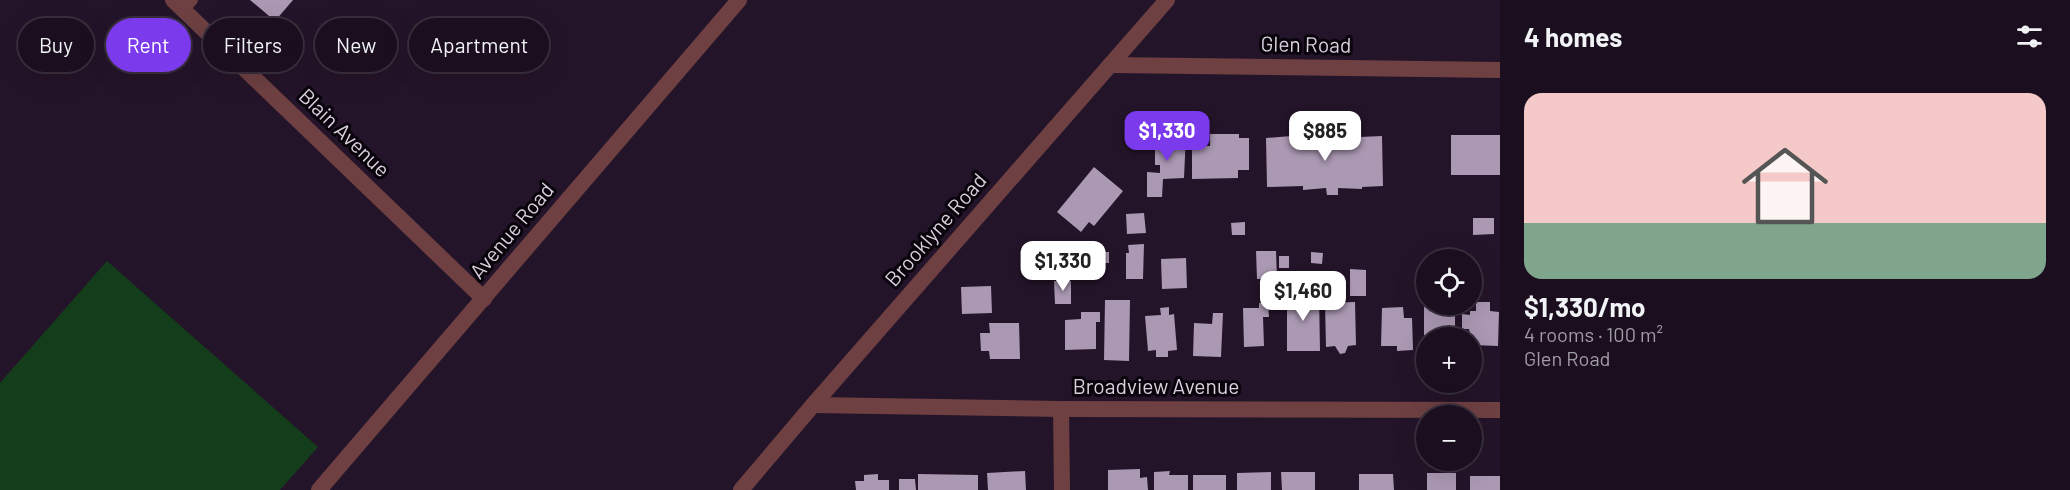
<!DOCTYPE html>
<meta charset="utf-8">
<style>
:root{--surface:#1b0f1f;--page:#281d2c;--text:#f1f3f6;--muted:#a09ca4;--line:#392f3d;--accent:#7c3aed}
body{margin:0;font-family:Barlow,sans-serif;background:var(--page);color:var(--text);height:100vh;display:flex;flex-direction:column;font-size:22px;white-space:nowrap}
*{box-sizing:border-box;margin:0}
p{font-size:20px;color:var(--muted)}
.icon{flex:none;width:33px;height:33px;fill:none;stroke:currentColor;stroke-width:2;stroke-linecap:round;stroke-linejoin:round}
.map{position:relative;flex:1;overflow:hidden}
.details{display:flex;flex-direction:column;background:var(--surface);width:570px}
.details>*{flex:none}
.hud{position:absolute;left:18px;top:18px;width:570px;height:54px;display:flex;gap:12px}
.controls{position:absolute;left:1416px;top:249px;display:grid;gap:12px}
.controls a{display:grid;place-items:center;width:66px;height:66px;border-radius:50%;background:var(--surface);box-shadow:0 6px 24px #0002,0 0 0 2px var(--line);font-size:30px}
.price{position:absolute;translate:-50% -51px;padding:0 14px;border-radius:12px;background:#fff;color:#222;font-size:20px;line-height:39px;filter:drop-shadow(0 2px 3px #0008)}
.price::after{content:'';position:absolute;left:50%;top:36px;width:18px;height:14px;margin-left:-9px;background:inherit;clip-path:polygon(0 0,100% 0,50% 100%)}
.price.current{background:var(--accent);color:#fff}
ul{padding:0;list-style:none}
li{display:grid;align-content:center;gap:12px;height:318px;padding:0 24px}
li span{display:grid;place-items:center;height:186px;border-radius:18px;color:#555}
li>.icon{margin-inline-start:auto}
span .icon{width:108px;height:108px;fill:#fffc;stroke-width:1}
li b{font-size:26px}
h2{display:flex;justify-content:space-between;align-items:center;height:72px;padding:0 24px;font-size:26px}
.pill{padding:0 21px;border-radius:27px;background:var(--surface);box-shadow:0 6px 24px #0002,0 0 0 2px var(--line);font-size:21px;line-height:54px}
.pill.current{background:var(--accent);color:#fff}
main{display:flex;flex:1;min-height:0}
.map>svg:first-child{display:block}
.green{fill:#143e1b}
.building{fill:#ab98b3}
.lines{fill:none;stroke-linecap:round;stroke-linejoin:round}
.service{stroke:#6e4042;stroke-width:12}
.minor{stroke:#6e4042;stroke-width:16}
.tertiary{stroke:#6e4042;stroke-width:16}
.labels{text-anchor:middle;stroke-width:6;stroke-linejoin:round;paint-order:stroke}
.street-label{font-size:21px;fill:#dacfdd;stroke:#09040b}
</style>
<main>
<div class="map">
<svg width="1500" height="490" viewBox="0 0 1500 490">
<rect width="100%" height="100%" fill="#241429"/>
<path class="green" d="M107,261L318,447L280,490H0V383Z"/>
<g class="building">
<path d="M250,0H293L275,21Z"/>
<path d="M1186,134L1184,178L1163,179L1162,197H1147V172L1160,173V165H1155V135Z"/>
<path d="M1210,134H1239V138H1249V170H1238V178L1192,179V146H1210Z"/>
<path d="M1316,134V138L1348,137V134H1361L1360,137L1382,136L1383,186L1362,187V189L1338,188V195H1327L1326,188L1303,190V186L1267,187L1266,138Z"/>
<rect x="1451" y="135" width="49" height="40"/>
<path d="M1094,167L1123,191L1094,226L1089,222L1081,232L1057,212Z"/>
<path d="M1144,213L1146,233L1127,234L1126,214Z"/>
<path d="M1473,218H1494V234L1473,235Z"/>
<path d="M1245,222V235H1232L1231,223Z"/>
<path d="M1144,244L1143,279H1126V253H1129L1128,245Z"/>
<path d="M1256,251H1276L1277,279H1257Z"/>
<rect x="1099" y="252" width="10" height="11"/>
<path d="M1311,252L1323,253L1322,264L1311,263Z"/>
<rect x="1279" y="256" width="10" height="12"/>
<path d="M1186,258L1187,288L1162,289L1161,259Z"/>
<path d="M1350,269L1366,270V296H1350Z"/>
<path d="M1054,281H1071V304H1055Z"/>
<path d="M991,286L992,313L962,314L961,287Z"/>
<path d="M1319,292L1320,351H1287V293Z"/>
<path d="M1105,300H1130L1129,361L1104,360Z"/>
<path d="M1355,302L1356,345L1348,346L1345,353L1340,354L1335,346L1326,347L1325,303Z"/>
<path d="M1476,302H1490V311L1499,312L1498,346L1472,345L1469,329H1462V314L1470,315V311H1476Z"/>
<path d="M1259,303H1268L1269,317H1263L1264,346L1244,347L1243,308H1259Z"/>
<path d="M1424,303L1455,304V338H1426V348H1424Z"/>
<path d="M1169,307V315L1174,314L1177,350L1168,351V357H1156V350L1148,351L1145,316L1161,315L1160,308Z"/>
<path d="M1403,307L1404,318H1412L1413,350L1397,351V346H1381L1382,308Z"/>
<path d="M1081,312H1100V322H1096V349L1065,350V320L1081,319Z"/>
<path d="M1213,313H1223L1221,357L1193,356L1194,323L1212,324Z"/>
<path d="M989,323H1019L1020,359H990L989,351H981L980,333H990Z"/>
<path d="M1140,469V478L1147,477L1148,490H1108V470Z"/>
<path d="M1025,471L1026,490H988L987,473Z"/>
<path d="M1170,471L1169,475H1188V490H1154V472Z"/>
<path d="M1271,472V490H1237V473Z"/>
<path d="M1281,472H1315V490H1282Z"/>
<rect x="1427" y="473" width="29" height="17"/>
<path d="M878,474V480H889V490H856L855,481H864V475Z"/>
<path d="M918,474L978,475V490H918Z"/>
<path d="M1359,474H1393L1394,490H1359Z"/>
<rect x="1193" y="475" width="33" height="15"/>
<rect x="1470" y="476" width="30" height="14"/>
<path d="M899,479H915L916,490H899Z"/>
</g>
<g class="lines">
<path class="service" d="M183,10L192,0"/>
<g class="minor">
<path d="M173,0L484,299"/>
<path d="M1111,65L1500,70"/>
<path d="M813,405L1061,409L1500,410"/>
<path d="M1061,409L1062,490"/>
<path d="M741,490L813,405L1167,0"/>
</g>
<path class="tertiary" d="M319,490L739,0"/>
</g>
<g class="labels">
<g class="street-label">
<text transform="translate(1306 45) rotate(1)" y="7">Glen Road</text>
<text transform="translate(344 133) rotate(44)" y="7">Blain Avenue</text>
<text transform="translate(936 230) rotate(-49)" y="7">Brooklyne Road</text>
<text transform="translate(512 231) rotate(-50)" y="7">Avenue Road</text>
<text x="1156" y="394">Broadview Avenue</text>
</g>
</g>
</svg>
<div class="controls">
<a><svg class="icon" aria-label="locate" viewBox="0 0 24 24"><circle cx="12" cy="12" r="6"/><path d="M12 2v4M12 18v4M2 12h4M18 12h4"/></svg></a>
<a>+</a>
<a>−</a>
</div>
<b class="price current" style="left:1167px;top:162px">$1,330</b>
<b class="price" style="left:1325px;top:162px">$885</b>
<b class="price" style="left:1063px;top:292px">$1,330</b>
<b class="price" style="left:1303px;top:322px">$1,460</b>
<div class="hud">
<a class="pill">Buy</a>
<a class="pill current">Rent</a>
<a class="pill">Filters</a>
<a class="pill">New</a>
<a class="pill">Apartment</a>
</div>
</div>
<section class="details">
<h2>4 homes<svg class="icon" aria-label="filters" viewBox="0 0 24 24"><path d="M4 7h16M4 17h16"/><circle cx="9" cy="7" r="2"/><circle cx="15" cy="17" r="2"/></svg></h2>
<ul>
<li><span style="background:linear-gradient(#f6c9c9 70%,#7fa58c 0)"><svg class="icon" aria-label="home" viewBox="0 0 24 24"><path d="M3 11l9-7 9 7M6 9v11h12V9"/></svg></span><div><b>$1,330/mo</b><p>4 rooms · 100 m²</p><p>Glen Road</p></div></li>
</ul>
</section>
</main>
